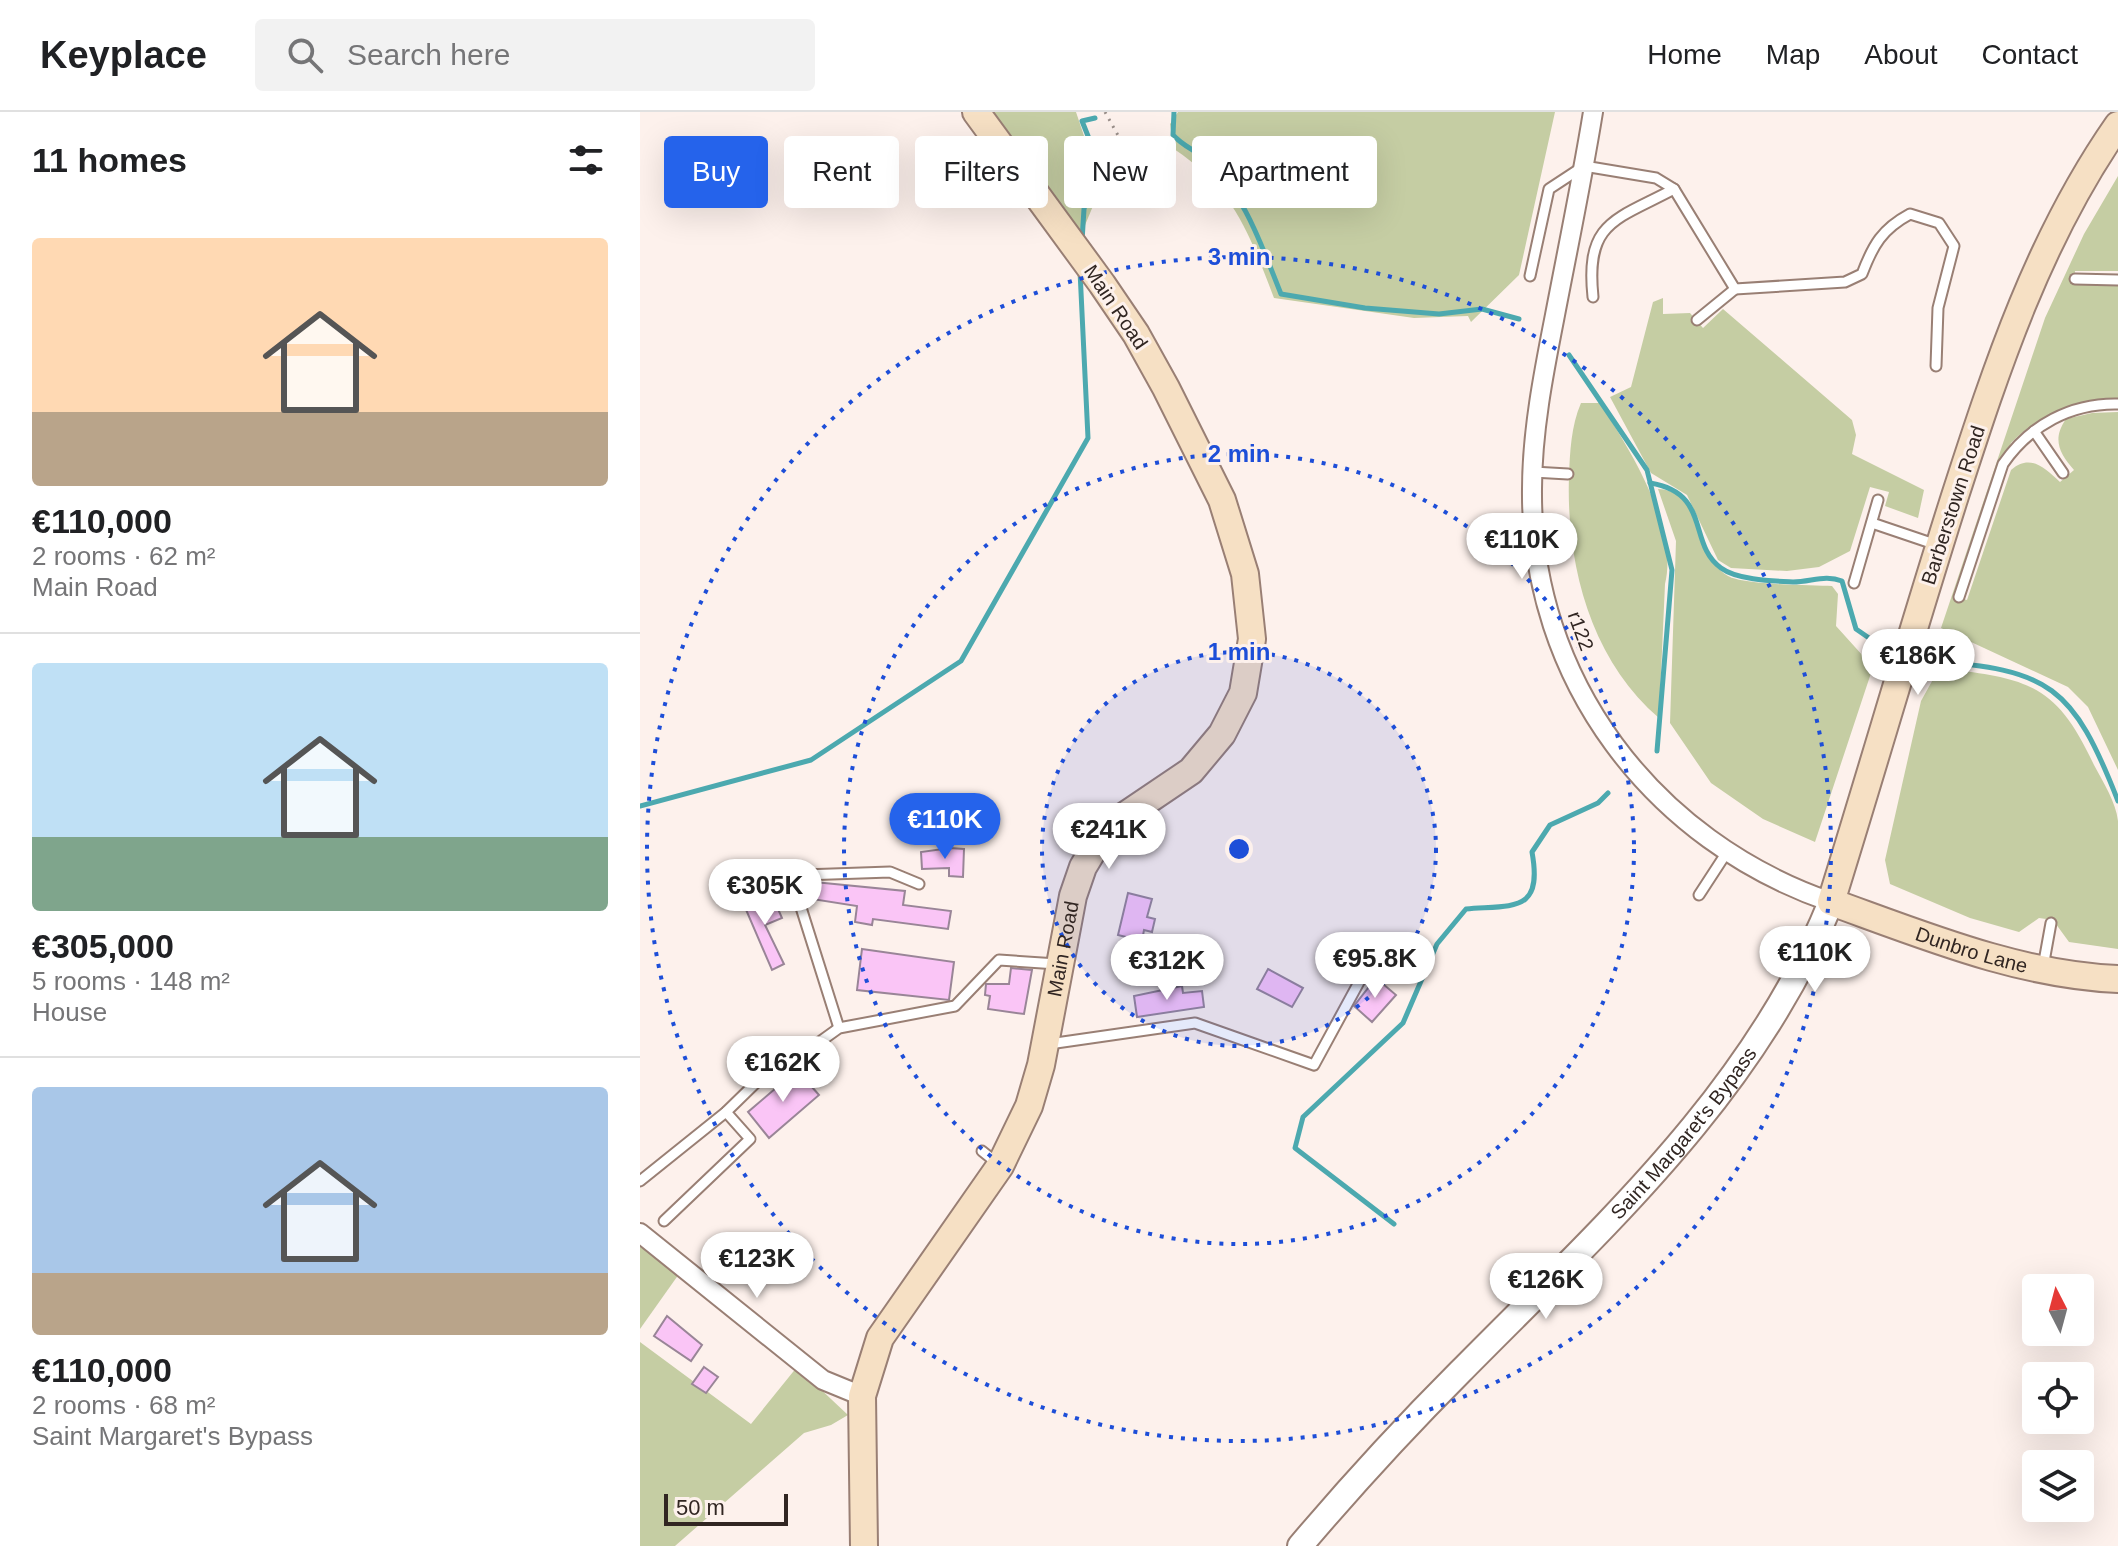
<!DOCTYPE html>
<meta charset="utf-8">
<style>
:root{--surface:#fff;--page:#f2f2f2;--text:#202124;--muted:#757577;--line:#e0e0e0;--accent:#2563eb}
body{margin:0;font-family:Helvetica,sans-serif;background:var(--page);color:var(--text);height:100vh;display:flex;flex-direction:column;font-size:30px;white-space:nowrap}
*{box-sizing:border-box;margin:0}
p{font-size:26px;color:var(--muted)}
.icon{flex:none;width:44px;height:44px;fill:none;stroke:currentColor;stroke-width:2;stroke-linecap:round;stroke-linejoin:round}
.map{position:relative;flex:1;overflow:hidden}
.sheet{display:flex;flex-direction:column;background:var(--surface);width:640px}
.sheet>*{flex:none}
.guide{position:absolute;left:24px;top:24px;width:760px;height:72px;display:flex;gap:16px}
.needle{width:52px;rotate:354deg}
.controls{position:absolute;left:1382px;top:1162px;display:grid;gap:16px}
.controls a{display:grid;place-items:center;width:72px;height:72px;border-radius:8px;background:var(--surface);box-shadow:0 8px 32px #0002;font-size:40px}
.scale{position:absolute;left:24px;bottom:20px;width:124px;box-sizing:border-box;padding-left:8px;border:4px solid #312622;border-top:0;font-size:22px;line-height:28px;white-space:nowrap;color:#312622;-webkit-text-stroke:6px #fdf1ec;paint-order:stroke}
.price{position:absolute;translate:-50% -68px;padding:0 18px;border-radius:28px;background:#fff;color:#222;font-size:26px;line-height:52px;filter:drop-shadow(0 2px 4px #0008)}
.price::after{content:'';position:absolute;left:50%;top:48px;width:24px;height:18px;margin-left:-12px;background:inherit;clip-path:polygon(0 0,100% 0,50% 100%)}
.price.current{background:var(--accent);color:#fff}
ul{padding:0;list-style:none}
li{display:grid;align-content:center;gap:16px;height:424px;padding:0 32px}
li+li{border-top:2px solid var(--line)}
li span{display:grid;place-items:center;height:248px;border-radius:8px;color:#555}
li>.icon{margin-inline-start:auto}
span .icon{width:144px;height:144px;fill:#fffc;stroke-width:1}
li b{font-size:34px}
h2{display:flex;justify-content:space-between;align-items:center;height:96px;padding:0 32px;font-size:34px}
.tag{padding:0 28px;border-radius:8px;background:var(--surface);box-shadow:0 8px 32px #0002;font-size:28px;line-height:72px}
.tag.current{background:var(--accent);color:#fff}
header{display:flex;align-items:center;gap:48px;box-sizing:border-box;height:112px;padding:0 40px;background:var(--surface);border-bottom:2px solid var(--line)}
header strong{font-size:38px}
nav{display:flex;gap:44px;margin-inline-start:auto;font-size:28px}
.search{width:560px;height:72px;background:var(--page);display:flex;align-items:center;gap:20px;box-sizing:border-box;padding:0 28px;border-radius:8px;color:var(--muted);font-size:30px}
main{display:flex;flex:1;min-height:0}
.map>svg:first-child{display:block}
.green{fill:#c5cda3}
.lines{fill:none;stroke-linecap:round;stroke-linejoin:round}
.stream{stroke:#4ca9af;stroke-width:5}
.building{fill:#fac5f6;stroke:#998597;stroke-width:2}
.service-casing{stroke:#997f74;stroke-width:13}
.minor-casing{stroke:#997f74;stroke-width:22}
.tertiary-casing{stroke:#997f74;stroke-width:28}
.secondary-casing{stroke:#997f74;stroke-width:30}
.path{stroke:#998e89;stroke-width:3;stroke-dasharray:2 6;stroke-linecap:butt}
.service{stroke:#fff;stroke-width:9}
.minor{stroke:#fff;stroke-width:18}
.tertiary{stroke:#fff;stroke-width:24}
.secondary{stroke:#f6e0c4;stroke-width:26}
.ring{fill:none;stroke:#1d4ed8;stroke-width:4;stroke-dasharray:4 8}
.labels{text-anchor:middle;stroke-width:6;stroke-linejoin:round;paint-order:stroke}
.street-label{font-size:20px;fill:#312622;stroke:#fdf1ec}
.centre{fill:#1d4ed8;stroke:#fdf1ec;stroke-width:4}
.ring-label{font-size:24px;text-anchor:middle;font-weight:bold;fill:#1d4ed8;stroke:#fdf1ec;stroke-width:6;stroke-linejoin:round;paint-order:stroke}
</style>
<header>
<strong>Keyplace</strong>
<div class="search"><svg class="icon" aria-label="search" viewBox="0 0 24 24"><circle cx="10" cy="10" r="6"/><path d="M15 15l6 6"/></svg>Search here</div>
<nav><a>Home</a><a>Map</a><a>About</a><a>Contact</a></nav>
</header>
<main>
<section class="sheet">
<h2>11 homes<svg class="icon" aria-label="filters" viewBox="0 0 24 24"><path d="M4 7h16M4 17h16"/><circle cx="9" cy="7" r="2"/><circle cx="15" cy="17" r="2"/></svg></h2>
<ul>
<li><span style="background:linear-gradient(#ffd9b3 70%,#b9a48a 0)"><svg class="icon" aria-label="home" viewBox="0 0 24 24"><path d="M3 11l9-7 9 7M6 9v11h12V9"/></svg></span><div><b>€110,000</b><p>2 rooms · 62 m²</p><p>Main Road</p></div></li>
<li><span style="background:linear-gradient(#bfe0f5 70%,#7fa58c 0)"><svg class="icon" aria-label="home" viewBox="0 0 24 24"><path d="M3 11l9-7 9 7M6 9v11h12V9"/></svg></span><div><b>€305,000</b><p>5 rooms · 148 m²</p><p>House</p></div></li>
<li><span style="background:linear-gradient(#a9c7e8 75%,#b9a48a 0)"><svg class="icon" aria-label="home" viewBox="0 0 24 24"><path d="M3 11l9-7 9 7M6 9v11h12V9"/></svg></span><div><b>€110,000</b><p>2 rooms · 68 m²</p><p>Saint Margaret's Bypass</p></div></li>
</ul>
</section>
<div class="map">
<svg width="1478" height="1434" viewBox="0 0 1478 1434">
<rect width="100%" height="100%" fill="#fdf1ec"/>
<g class="green">
<path d="M352,0H436L461,75L440,125Z"/>
<path d="M538,0H915L879,163L831,210L828,204L774,206L634,186C609,121 594,77 534,37L530,12Z"/>
<path d="M1478,64V159H1435L1434,170H1478V289C1436,289 1401,300 1371,331L1317,485L1327,488L1371,358C1390,341 1405,356 1420,370L1434,358C1419,341 1412,327 1426,307L1452,301L1478,300V658L1448,595L1428,575L1301,516L1405,206L1444,122Z"/>
<path d="M1023,186V202L1050,201L1063,216L1083,197L1212,308L1216,323L1212,342L1284,378L1278,406L1245,394L1249,380L1230,375L1210,439L1179,455L1147,459L1091,456L1078,448L1047,383L1011,361L970,285L991,275L1013,190Z"/>
<path d="M941,291H960C990,338 1039,415 1025,472L1019,606C950,547 926,451 929,364C930,340 931,314 941,291Z"/>
<path d="M1018,377C1063,378 1056,446 1088,464C1103,473 1171,473 1192,474L1198,482L1196,514L1233,555L1175,730L1123,707L1071,671L1030,611L1036,429Z"/>
<path d="M1314,558C1395,567 1419,579 1454,653C1463,670 1476,690 1478,709C1478,751 1478,795 1478,837L1429,830L1413,808L1399,806L1379,820L1330,806L1250,772L1245,748L1281,589L1296,562Z"/>
<path d="M0,1131L39,1162L0,1217Z"/>
<path d="M0,1230L111,1312L157,1255L208,1303L191,1313L164,1321L35,1434H0Z"/>
</g>
<g class="lines">
<g class="stream">
<path d="M534,0L533,23C543,34 553,37 564,46C604,79 622,135 641,182L725,196L799,202L842,197L879,207"/>
<path d="M442,129L444,97L458,49L442,9L455,6"/>
<path d="M929,243L1007,358L1032,458L1017,639"/>
<path d="M1010,371C1072,381 1047,432 1081,456C1097,468 1133,469 1153,470C1171,470 1185,462 1202,469L1216,517L1242,535"/>
<path d="M1288,549C1410,557 1433,574 1478,689"/>
<path d="M0,694L171,648L321,549L448,326L440,159"/>
<path d="M754,1112L655,1036L663,1005L763,911L797,832L826,797C874,793 903,801 892,740L910,713L958,691L968,681"/>
</g>
</g>
<g class="building">
<path d="M310,736L324,737L323,765L309,764V756L282,757L281,740Z"/>
<path d="M174,770L265,779L263,793L311,799L308,817L233,807L232,813L215,810L217,794L172,787Z"/>
<path d="M488,781L512,787L507,805L515,807L512,820L504,818L502,829L478,823Z"/>
<path d="M110,782L116,795L134,788L142,806L125,813L144,852L132,858L101,786Z"/>
<path d="M222,837L314,850L309,888L217,878Z"/>
<path d="M371,856L392,858L384,902L348,897L350,884L345,883L346,872H369Z"/>
<path d="M628,857L663,876L652,895L617,877Z"/>
<path d="M736,866L756,883L732,910L714,894Z"/>
<path d="M542,874L543,881L562,879L564,895L497,905L494,884Z"/>
<path d="M157,958L179,983L129,1026L108,1000Z"/>
<path d="M27,1204L62,1233L51,1249L14,1224Z"/>
<path d="M64,1255L78,1265L66,1281L52,1272Z"/>
</g>
<g class="lines">
<defs>
<g id="service">
<path d="M890,164L909,77L944,54L1016,66L1034,77L1095,177L1205,170L1222,162C1233,133 1242,117 1270,102L1299,111L1314,134L1298,196L1296,254"/>
<path d="M1435,167L1478,168"/>
<path d="M953,185C945,109 976,108 1034,77"/>
<path d="M1057,208L1095,177"/>
<path d="M1394,319L1423,361"/>
<path d="M893,360L928,362"/>
<path d="M1232,411L1297,433"/>
<path d="M1214,471L1238,388"/>
<path d="M1319,485L1363,352C1390,313 1431,291 1478,292"/>
<path d="M1059,783L1087,740"/>
<path d="M1403,855L1411,811"/>
<path d="M199,916L158,786L163,763L250,760L279,772"/>
<path d="M409,932L555,911L674,953L724,861"/>
<path d="M342,1039L357,1051"/>
<path d="M0,1069L86,1000L124,963L153,949L199,916L315,894L359,848L417,852"/>
<path d="M24,1109L110,1027L86,1000"/>
</g>
<g id="minor">
<path d="M953,0C942,68 928,135 915,203C904,259 892,319 892,377C890,568 1013,729 1191,790"/>
<path d="M0,1121L183,1268L222,1284"/>
</g>
<g id="tertiary">
<path id="s1" d="M660,1434C711,1374 764,1316 820,1260C961,1117 1114,981 1191,790"/>
</g>
<g id="secondary">
<path id="s2" d="M1478,13C1399,126 1357,254 1315,384C1272,519 1233,655 1191,790C1283,823 1379,863 1478,867"/>
<path id="s3" d="M224,1434L222,1284L240,1226L360,1054L389,994L401,953L433,784L443,755L458,730L477,709L551,659L582,622L603,581L612,527L605,462L582,388L526,276L496,222L462,172L336,0"/>
</g>
</defs>
<use href="#service" class="service-casing"/>
<use href="#minor" class="minor-casing"/>
<use href="#tertiary" class="tertiary-casing"/>
<use href="#secondary" class="secondary-casing"/>
<path class="path" d="M465,0L508,77"/>
<use href="#service" class="service"/>
<use href="#minor" class="minor"/>
<use href="#tertiary" class="tertiary"/>
<use href="#secondary" class="secondary"/>
</g>
<circle cx="599" cy="737" r="197" fill="#1d4ed8" fill-opacity=".12"/>
<g class="ring">
<circle cx="599" cy="737" r="197"/>
<circle cx="599" cy="737" r="395"/>
<circle cx="599" cy="737" r="592"/>
</g>
<g class="labels">
<g class="street-label">
<text transform="translate(476 195) rotate(56)" y="7">Main Road</text>
<text transform="translate(1313 393) rotate(-72)" y="7">Barberstown Road</text>
<text transform="translate(941 519) rotate(70)" y="7">r122</text>
<text dy="7" stroke="none"><textPath href="#s3" startOffset="648">Main Road</textPath></text>
<text dy="7" stroke="none"><textPath href="#s2" startOffset="980">Dunbro Lane</textPath></text>
<text dy="7" stroke="none"><textPath href="#s1" startOffset="564">Saint Margaret's Bypass</textPath></text>
</g>
</g>
<circle cx="599" cy="737" r="12" class="centre"/>
<g class="ring-label">
<text x="599" y="153">3 min</text>
<text x="599" y="350">2 min</text>
<text x="599" y="548">1 min</text>
</g>
</svg>
<div class="controls">
<a><svg class="needle" viewBox="-14 -14 28 28"><path d="M0-13l5 13h-10z" fill="#e53935"/><path d="M0 13l5-13h-10z" fill="#757577"/></svg></a>
<a><svg class="icon" aria-label="locate" viewBox="0 0 24 24"><circle cx="12" cy="12" r="6"/><path d="M12 2v4M12 18v4M2 12h4M18 12h4"/></svg></a>
<a><svg class="icon" aria-label="layers" viewBox="0 0 24 24"><path d="M12 4l9 5-9 5-9-5zM3 14l9 5 9-5"/></svg></a>
</div>
<div class="scale">50 m</div>
<b class="price" style="left:882px;top:469px">€110K</b>
<b class="price" style="left:1278px;top:585px">€186K</b>
<b class="price current" style="left:305px;top:749px">€110K</b>
<b class="price" style="left:469px;top:759px">€241K</b>
<b class="price" style="left:125px;top:815px">€305K</b>
<b class="price" style="left:1175px;top:882px">€110K</b>
<b class="price" style="left:735px;top:888px">€95.8K</b>
<b class="price" style="left:527px;top:890px">€312K</b>
<b class="price" style="left:143px;top:992px">€162K</b>
<b class="price" style="left:117px;top:1188px">€123K</b>
<b class="price" style="left:906px;top:1209px">€126K</b>
<div class="guide">
<a class="tag current">Buy</a>
<a class="tag">Rent</a>
<a class="tag">Filters</a>
<a class="tag">New</a>
<a class="tag">Apartment</a>
</div>
</div>
</main>
